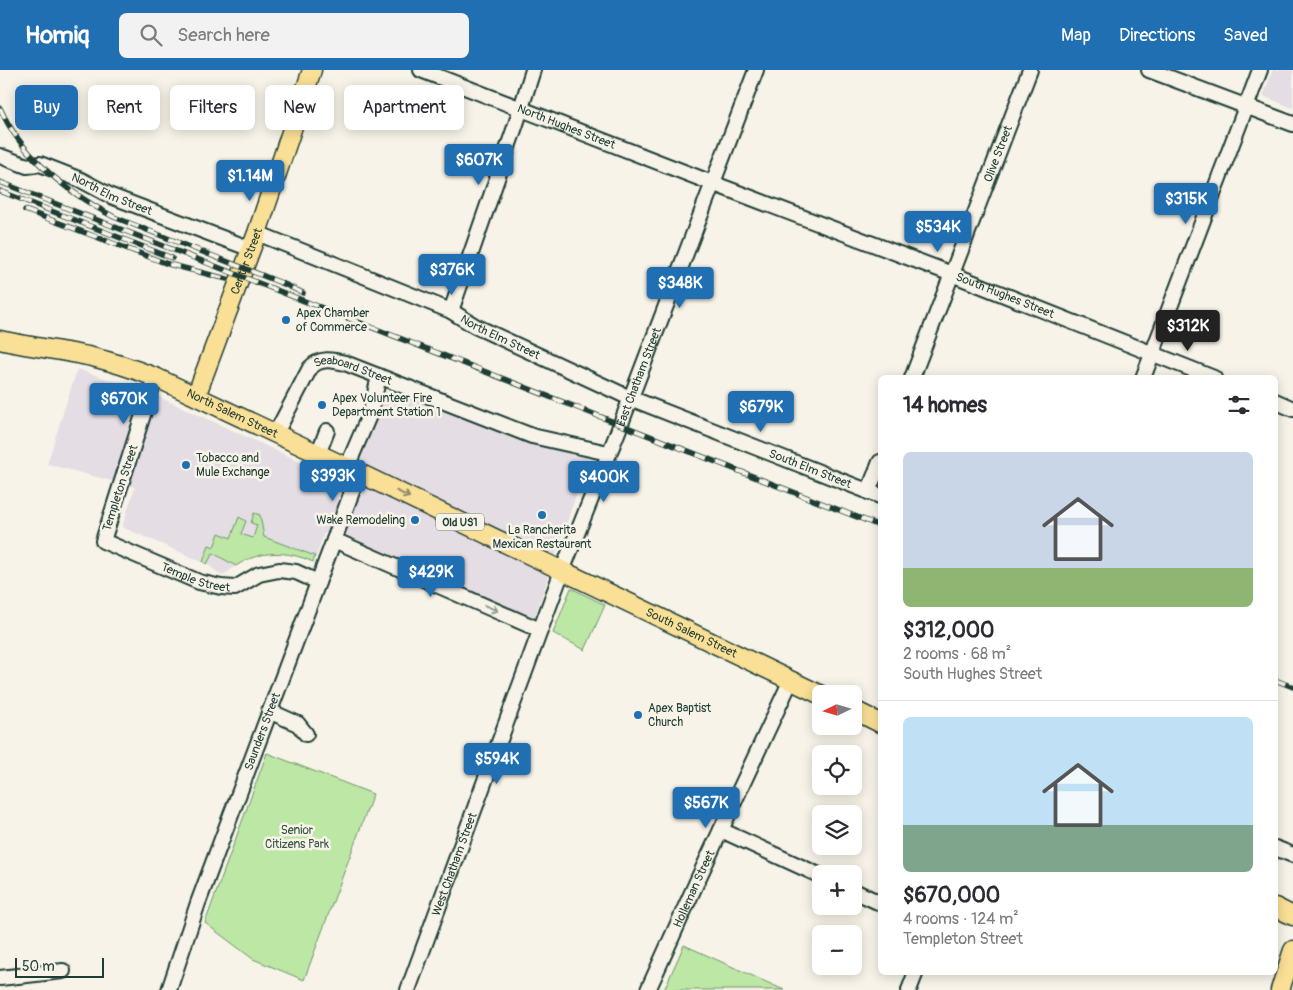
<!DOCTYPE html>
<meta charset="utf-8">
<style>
:root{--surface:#fff;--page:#f2f2f3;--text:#2b2b33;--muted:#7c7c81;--line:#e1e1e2;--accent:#1f6fb2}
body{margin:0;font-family:Pangolin,sans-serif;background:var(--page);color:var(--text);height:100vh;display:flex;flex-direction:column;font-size:19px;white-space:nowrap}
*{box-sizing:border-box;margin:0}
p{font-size:16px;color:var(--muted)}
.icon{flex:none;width:28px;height:28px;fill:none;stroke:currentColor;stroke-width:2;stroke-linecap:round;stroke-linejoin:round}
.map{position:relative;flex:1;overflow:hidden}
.sheet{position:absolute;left:878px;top:305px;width:400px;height:600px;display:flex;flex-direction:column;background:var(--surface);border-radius:8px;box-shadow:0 2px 12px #0003}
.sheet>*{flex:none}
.hud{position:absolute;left:15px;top:15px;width:475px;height:45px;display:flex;gap:10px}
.needle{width:32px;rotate:265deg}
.buttons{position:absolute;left:812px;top:615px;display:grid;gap:10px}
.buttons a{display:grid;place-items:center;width:50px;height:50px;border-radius:8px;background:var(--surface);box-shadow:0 2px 12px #0003;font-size:25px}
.scale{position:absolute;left:15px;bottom:12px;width:89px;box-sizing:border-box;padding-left:5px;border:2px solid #1f3d34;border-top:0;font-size:14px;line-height:18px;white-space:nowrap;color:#1f3d34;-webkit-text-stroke:4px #f7f3e8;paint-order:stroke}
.price{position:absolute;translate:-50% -42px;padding:0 11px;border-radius:5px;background:var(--accent);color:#fff;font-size:16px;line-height:32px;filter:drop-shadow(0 1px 2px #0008)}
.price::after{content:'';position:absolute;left:50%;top:30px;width:15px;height:11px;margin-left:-8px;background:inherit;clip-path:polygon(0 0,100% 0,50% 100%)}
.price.current{background:#222;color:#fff}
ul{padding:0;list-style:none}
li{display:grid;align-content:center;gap:10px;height:265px;padding:0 25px}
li+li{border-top:1px solid var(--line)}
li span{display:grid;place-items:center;height:155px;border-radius:8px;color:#555}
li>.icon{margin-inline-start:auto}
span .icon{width:90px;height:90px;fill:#fffc;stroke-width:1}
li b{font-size:21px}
h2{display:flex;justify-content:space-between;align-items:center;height:60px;padding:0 25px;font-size:21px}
.pill{padding:0 18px;border-radius:8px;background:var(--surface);box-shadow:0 2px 12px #0003;font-size:18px;line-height:45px}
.pill.current{background:var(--accent);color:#fff}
header{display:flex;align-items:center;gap:30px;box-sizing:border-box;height:70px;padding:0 25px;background:var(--accent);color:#fff}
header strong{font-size:24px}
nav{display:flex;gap:28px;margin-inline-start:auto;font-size:18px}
.search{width:350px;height:45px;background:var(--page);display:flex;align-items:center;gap:12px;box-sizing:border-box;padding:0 18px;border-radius:8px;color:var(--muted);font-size:19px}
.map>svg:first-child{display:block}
.built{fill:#e4dde4}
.green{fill:#bde7a4;stroke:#6e926c}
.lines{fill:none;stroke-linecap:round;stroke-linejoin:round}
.minor-casing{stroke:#1f3d34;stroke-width:18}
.major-casing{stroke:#1f3d34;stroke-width:21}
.minor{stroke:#f7f3e8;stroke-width:14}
.major{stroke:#fadf96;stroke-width:18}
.rail-casing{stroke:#1f3d34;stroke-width:5.5}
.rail{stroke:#f7f3e8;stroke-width:4;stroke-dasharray:11;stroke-linecap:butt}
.oneway{stroke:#8c8e65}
.oneway2{stroke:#8b988e}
.poi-dot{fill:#1f6fb2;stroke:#f7f3e8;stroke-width:2}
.labels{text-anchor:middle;stroke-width:5;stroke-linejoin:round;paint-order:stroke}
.shield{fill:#f7f3e8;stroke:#60746a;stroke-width:1}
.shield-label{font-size:11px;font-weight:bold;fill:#1f3d34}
.street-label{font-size:12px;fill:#1f3d34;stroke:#f7f3e8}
.poi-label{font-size:12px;fill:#1f3d34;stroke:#f7f3e8;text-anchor:start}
.park-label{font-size:12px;fill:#375645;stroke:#f7f3e8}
</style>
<header>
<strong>Homiq</strong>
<div class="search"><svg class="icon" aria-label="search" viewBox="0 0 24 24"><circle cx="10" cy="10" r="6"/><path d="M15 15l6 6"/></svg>Search here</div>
<nav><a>Map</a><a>Directions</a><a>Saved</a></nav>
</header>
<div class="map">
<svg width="1293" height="920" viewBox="0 0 1293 920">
<rect width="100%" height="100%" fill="#f7f3e8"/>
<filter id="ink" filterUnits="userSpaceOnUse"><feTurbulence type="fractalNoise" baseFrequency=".02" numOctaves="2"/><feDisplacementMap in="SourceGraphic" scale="10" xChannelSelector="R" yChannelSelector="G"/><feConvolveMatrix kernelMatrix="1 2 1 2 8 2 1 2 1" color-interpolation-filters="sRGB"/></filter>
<g filter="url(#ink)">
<g class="built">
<path d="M1273,0H1293V38L1263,26Z"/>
<path d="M77,299L157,326L347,413L388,321H397L536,373L588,384L589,387L534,549H524L363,478L324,463L314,492L290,484L272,483L259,485L246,489L222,506L207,494L122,457L135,417L47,394Z"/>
</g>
<g class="green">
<path d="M254,443L260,445L264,467L315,486L313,492C287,480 260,480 236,496L213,483L207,494L203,492L209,475L214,477L219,463L231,468L239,447L246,451L241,464L253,468L257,455L251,453Z"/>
<path d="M571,518L605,535L585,580L553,563Z"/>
<path d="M267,683L373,724L304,910L253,889L205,853Z"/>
<path d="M684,875L784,920H664Z"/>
</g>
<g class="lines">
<defs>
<g id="minor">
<path id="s1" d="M421,0L712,113L944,201L1214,308"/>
<path d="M1149,0L1293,54"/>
<path id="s2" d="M0,86L27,96L40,94L81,110L111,126L251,179"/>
<path id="s3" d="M257,163L451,241L475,256L630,328L880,426"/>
<path d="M451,241L516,54L533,0"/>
<path id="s4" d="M155,307L103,471L199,512L221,517L235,518L259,504L279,500L296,502L318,512"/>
<path id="s5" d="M912,308L1030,0"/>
<path d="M1143,308L1260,0"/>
<path d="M1275,331L1293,339"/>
<path id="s6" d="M276,363L310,298C320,287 333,290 345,293L532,366L608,383"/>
<path d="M318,384L327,361"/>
<path d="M347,397L371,341L379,306"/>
<path d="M868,422L880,392"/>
<path d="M334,470L540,560"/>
<path d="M269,641L298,654L306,664"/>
<path d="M721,760L821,806"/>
<path d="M1275,778L1293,785"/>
<path d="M854,821L880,833"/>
<path d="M0,908L63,901"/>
<path id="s7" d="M169,920L198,833L359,403"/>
<path id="s8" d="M408,920L562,501L617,364L756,0"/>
<path id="s9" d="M648,920L699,807L791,610"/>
<path d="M909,920L916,902"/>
</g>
<g id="major">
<path id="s10" d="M0,270C30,277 61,280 92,287C113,292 134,299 155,307L359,403L821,625"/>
<path id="s11" d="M196,326L257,163L312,0"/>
<path d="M854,640L880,653"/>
<path d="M1275,837L1293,846"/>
<path d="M1280,920L1293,880"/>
</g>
</defs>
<use href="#minor" class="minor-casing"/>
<use href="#major" class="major-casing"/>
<use href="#minor" class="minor"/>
<use href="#major" class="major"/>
<defs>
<g id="rail">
<path d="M0,38C22,87 67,122 114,147L284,214L303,223"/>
<path d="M0,112L880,456"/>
<path d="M0,121L172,188"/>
<path d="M25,140L168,194L227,209"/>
<path d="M1275,610L1293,617"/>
</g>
</defs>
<use href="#rail" class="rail-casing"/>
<use href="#rail" class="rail"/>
</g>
<defs><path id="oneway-shaft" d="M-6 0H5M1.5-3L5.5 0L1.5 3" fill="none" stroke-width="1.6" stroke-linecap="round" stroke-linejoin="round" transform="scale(1.25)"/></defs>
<use class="oneway" href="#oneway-shaft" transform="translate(403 424) rotate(26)"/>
<use class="oneway2" href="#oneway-shaft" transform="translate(491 538) rotate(23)"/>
</g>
<g class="poi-dot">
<circle cx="286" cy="250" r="5"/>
<circle cx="322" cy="335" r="5"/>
<circle cx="186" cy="395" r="5"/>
<circle cx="542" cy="445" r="5"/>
<circle cx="415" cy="450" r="5"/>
<circle cx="638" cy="645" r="5"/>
</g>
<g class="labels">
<rect class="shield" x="436" y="443.5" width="48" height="17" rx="4"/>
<g class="shield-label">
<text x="460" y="456">Old US1</text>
</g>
<g class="street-label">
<text dy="4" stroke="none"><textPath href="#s1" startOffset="156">North Hughes Street</textPath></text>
<text dy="4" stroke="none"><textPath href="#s5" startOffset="240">Olive Street</textPath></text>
<text dy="4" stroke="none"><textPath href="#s2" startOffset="120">North Elm Street</textPath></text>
<text dy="4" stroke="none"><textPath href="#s11" startOffset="144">Center Street</textPath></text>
<text dy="4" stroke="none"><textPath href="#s1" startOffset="626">South Hughes Street</textPath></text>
<text dy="4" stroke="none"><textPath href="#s3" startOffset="265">North Elm Street</textPath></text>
<text dy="4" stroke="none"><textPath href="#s6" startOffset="120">Seaboard Street</textPath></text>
<text dy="4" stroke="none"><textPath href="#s8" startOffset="655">East Chatham Street</textPath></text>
<text dy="4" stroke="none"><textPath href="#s10" startOffset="245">North Salem Street</textPath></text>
<text dy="4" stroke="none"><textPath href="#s3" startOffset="602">South Elm Street</textPath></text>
<text transform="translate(120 418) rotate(-72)" y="4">Templeton Street</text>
<text dy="4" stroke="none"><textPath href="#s4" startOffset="272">Temple Street</textPath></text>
<text dy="4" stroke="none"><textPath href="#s10" startOffset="754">South Salem Street</textPath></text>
<text dy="4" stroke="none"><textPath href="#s7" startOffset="275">Saunders Street</textPath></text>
<text dy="4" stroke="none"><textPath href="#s8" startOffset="134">West Chatham Street</textPath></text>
<text dy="4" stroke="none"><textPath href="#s9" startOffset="111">Holleman Street</textPath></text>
</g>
<g class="poi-label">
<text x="296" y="247">Apex Chamber<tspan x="296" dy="14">of Commerce</tspan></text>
<text x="332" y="332">Apex Volunteer Fire<tspan x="332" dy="14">Department Station 1</tspan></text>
<text x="196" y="392">Tobacco and<tspan x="196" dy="14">Mule Exchange</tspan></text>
<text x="405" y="454" text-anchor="end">Wake Remodeling</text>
<text x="542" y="464" text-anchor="middle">La Rancherita<tspan x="542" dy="14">Mexican Restaurant</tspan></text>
<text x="648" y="642">Apex Baptist<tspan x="648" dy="14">Church</tspan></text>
</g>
<g class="park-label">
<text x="297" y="764">Senior<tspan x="297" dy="14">Citizens Park</tspan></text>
</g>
</g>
</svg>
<div class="buttons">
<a><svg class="needle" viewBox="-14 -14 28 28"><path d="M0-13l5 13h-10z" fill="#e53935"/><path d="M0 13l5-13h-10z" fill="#7c7c81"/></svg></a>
<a><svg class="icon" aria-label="locate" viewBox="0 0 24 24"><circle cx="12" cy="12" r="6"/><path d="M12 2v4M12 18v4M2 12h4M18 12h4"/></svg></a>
<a><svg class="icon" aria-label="layers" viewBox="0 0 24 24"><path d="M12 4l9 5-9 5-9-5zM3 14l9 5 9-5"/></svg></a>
<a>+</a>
<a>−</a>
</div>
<div class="scale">50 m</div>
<b class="price" style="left:479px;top:116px">$607K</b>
<b class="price" style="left:250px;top:132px">$1.14M</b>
<b class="price" style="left:1186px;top:155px">$315K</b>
<b class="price" style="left:938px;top:183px">$534K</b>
<b class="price" style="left:452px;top:226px">$376K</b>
<b class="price" style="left:680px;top:239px">$348K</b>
<b class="price current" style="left:1188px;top:282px">$312K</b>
<b class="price" style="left:124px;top:355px">$670K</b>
<b class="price" style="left:761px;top:363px">$679K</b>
<b class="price" style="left:333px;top:432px">$393K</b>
<b class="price" style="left:604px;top:433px">$400K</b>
<b class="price" style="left:431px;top:528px">$429K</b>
<b class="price" style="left:497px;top:715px">$594K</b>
<b class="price" style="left:706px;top:759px">$567K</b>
<div class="hud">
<a class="pill current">Buy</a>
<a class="pill">Rent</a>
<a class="pill">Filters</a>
<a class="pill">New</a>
<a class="pill">Apartment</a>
</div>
<section class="sheet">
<h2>14 homes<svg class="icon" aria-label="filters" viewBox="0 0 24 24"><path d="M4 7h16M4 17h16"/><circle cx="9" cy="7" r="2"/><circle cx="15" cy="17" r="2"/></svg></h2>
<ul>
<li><span style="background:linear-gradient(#c9d6e8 75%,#8fb573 0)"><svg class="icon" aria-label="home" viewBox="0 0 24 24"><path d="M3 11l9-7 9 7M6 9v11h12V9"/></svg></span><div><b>$312,000</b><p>2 rooms · 68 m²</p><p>South Hughes Street</p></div></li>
<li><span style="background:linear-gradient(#bfe0f5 70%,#7fa58c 0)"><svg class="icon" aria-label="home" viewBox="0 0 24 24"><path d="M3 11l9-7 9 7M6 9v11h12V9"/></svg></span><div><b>$670,000</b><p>4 rooms · 124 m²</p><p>Templeton Street</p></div></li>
</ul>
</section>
</div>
